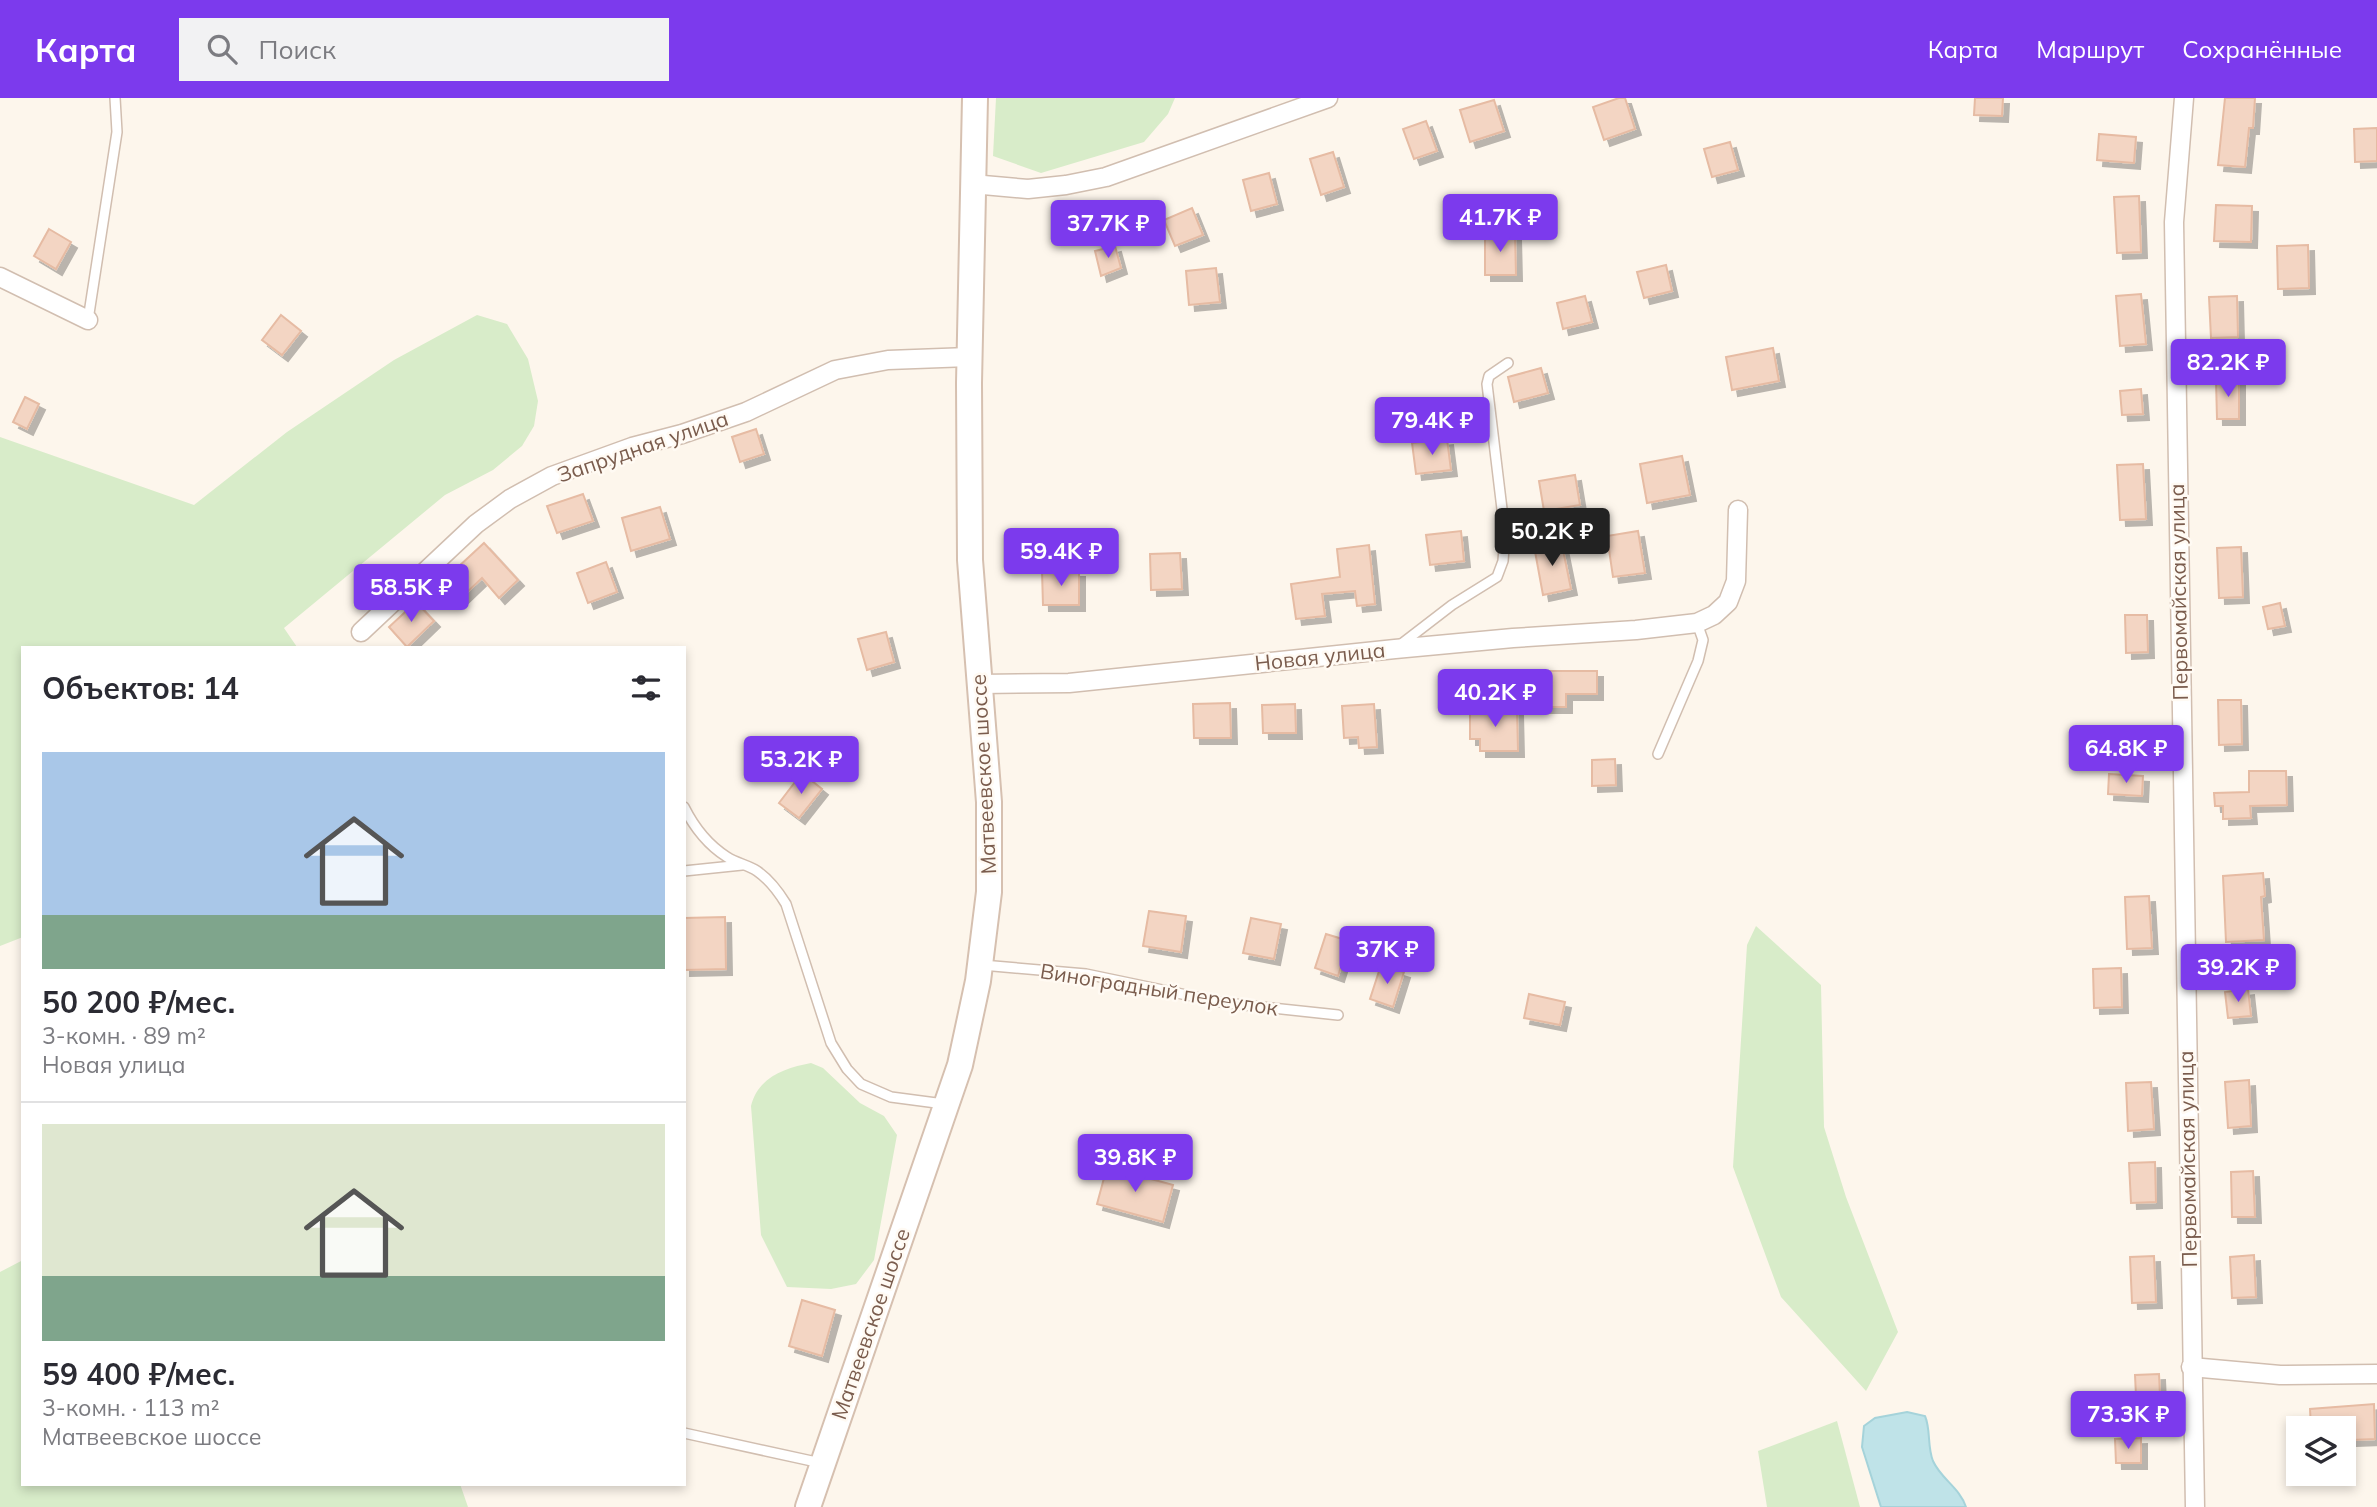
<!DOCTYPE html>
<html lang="ru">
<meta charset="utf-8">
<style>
:root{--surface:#fff;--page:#f2f2f3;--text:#2b2b33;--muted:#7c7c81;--line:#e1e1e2;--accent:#7c3aed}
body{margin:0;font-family:Mulish,sans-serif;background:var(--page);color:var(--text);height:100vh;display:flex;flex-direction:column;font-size:26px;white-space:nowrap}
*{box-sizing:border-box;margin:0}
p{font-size:23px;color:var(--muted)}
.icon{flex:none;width:38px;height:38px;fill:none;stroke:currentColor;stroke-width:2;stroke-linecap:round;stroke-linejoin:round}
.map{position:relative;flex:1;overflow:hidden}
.details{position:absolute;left:21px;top:548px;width:665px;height:840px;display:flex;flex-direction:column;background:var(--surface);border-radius:0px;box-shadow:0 4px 10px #0003}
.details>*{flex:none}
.controls{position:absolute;left:2286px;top:1318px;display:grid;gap:14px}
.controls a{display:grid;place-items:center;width:70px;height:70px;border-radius:0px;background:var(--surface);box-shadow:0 4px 10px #0003;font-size:35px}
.price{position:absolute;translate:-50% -60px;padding:0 16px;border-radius:7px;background:var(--accent);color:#fff;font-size:23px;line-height:46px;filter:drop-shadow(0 2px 4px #0008)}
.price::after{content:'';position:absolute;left:50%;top:42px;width:21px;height:16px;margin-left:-10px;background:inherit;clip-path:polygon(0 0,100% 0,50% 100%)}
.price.current{background:#222;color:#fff}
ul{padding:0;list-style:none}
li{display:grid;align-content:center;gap:14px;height:371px;padding:0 21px}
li+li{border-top:2px solid var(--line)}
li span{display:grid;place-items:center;height:217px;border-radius:0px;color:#555}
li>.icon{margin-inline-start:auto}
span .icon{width:126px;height:126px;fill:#fffc;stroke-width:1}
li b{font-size:30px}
h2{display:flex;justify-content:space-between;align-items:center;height:84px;padding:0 21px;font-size:30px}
header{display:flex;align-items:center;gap:42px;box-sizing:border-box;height:98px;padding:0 35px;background:var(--accent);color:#fff}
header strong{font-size:33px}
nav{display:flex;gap:38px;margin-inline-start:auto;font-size:24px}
.search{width:490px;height:63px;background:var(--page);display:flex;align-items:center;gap:18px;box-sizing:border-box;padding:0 24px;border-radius:0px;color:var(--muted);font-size:26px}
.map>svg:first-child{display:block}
.green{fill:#d8ecc9}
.water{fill:#bfe3e8;stroke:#a5d3da;stroke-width:2}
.building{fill:#f3d5c3;stroke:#e6bba3;stroke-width:2;filter:url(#shadow)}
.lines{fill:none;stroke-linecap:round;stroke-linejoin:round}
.lane-casing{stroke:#d1beb0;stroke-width:12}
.street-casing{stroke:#d1beb0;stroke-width:21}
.secondary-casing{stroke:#d6c0b0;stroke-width:28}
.lane{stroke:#fff;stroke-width:9}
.street{stroke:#fff;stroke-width:18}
.secondary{stroke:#fff;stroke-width:24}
.labels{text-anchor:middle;stroke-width:5;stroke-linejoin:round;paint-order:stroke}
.street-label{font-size:21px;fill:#7a5c4d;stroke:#fffaf3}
</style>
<header>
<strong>Карта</strong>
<div class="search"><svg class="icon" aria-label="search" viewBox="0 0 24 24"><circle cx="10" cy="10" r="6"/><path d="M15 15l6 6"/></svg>Поиск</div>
<nav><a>Карта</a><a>Маршрут</a><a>Сохранённые</a></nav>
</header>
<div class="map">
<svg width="2377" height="1409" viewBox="0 0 2377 1409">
<defs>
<filter id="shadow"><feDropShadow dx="6" dy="6" stdDeviation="0" flood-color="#0004"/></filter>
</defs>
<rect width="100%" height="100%" fill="#fdf6ec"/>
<g class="green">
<path d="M996,0H1175L1168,16L1144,44L1041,75L993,58Z"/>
<path d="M477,217L507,226L528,261L538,303L534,328L522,348L493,372L445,397L284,530L297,549L23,550V839L0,848V339L194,407L287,334L394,262Z"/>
<path d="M1756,828L1821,887L1824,1029L1846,1099L1898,1234L1866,1293L1781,1199L1733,1069L1747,847Z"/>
<path d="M811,965L823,970L860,1005L884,1018L897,1037L874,1162L856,1186L831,1191L787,1189L761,1137L751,1008C758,979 785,970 811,965Z"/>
<path d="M23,1162V1386H460L468,1409H0V1174Z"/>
<path d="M1837,1323L1860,1409H1767L1758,1353Z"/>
</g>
<path class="water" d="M1907,1314L1925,1318C1931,1332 1927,1348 1933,1363C1941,1381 1960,1390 1966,1409H1881L1862,1349L1864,1328L1875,1320Z"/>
<g class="building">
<path d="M1619,0H1625L1635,31L1604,42L1593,9Z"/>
<path d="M1975,0H2003L2002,18L1974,17Z"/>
<path d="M2225,0H2255L2253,30H2249L2245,69L2218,67Z"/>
<path d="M1494,2L1504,33L1470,44L1460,12Z"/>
<path d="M1426,23L1437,53L1414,61L1403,31Z"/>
<path d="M2377,30V63L2355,64L2354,31Z"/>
<path d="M2099,36L2136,39L2134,65L2097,62Z"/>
<path d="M1730,44L1738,72L1712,79L1704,51Z"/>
<path d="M1333,54L1344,89L1321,97L1310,61Z"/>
<path d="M1269,75L1277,106L1251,113L1243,82Z"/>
<path d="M2139,98L2141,154L2117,155L2114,99Z"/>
<path d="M2216,107L2252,108L2251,144L2214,143Z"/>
<path d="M1192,110L1203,137L1175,148L1164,122Z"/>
<path d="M49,131L71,144L56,171L34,158Z"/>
<path d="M1485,135H1515L1516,177H1485Z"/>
<path d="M2308,147L2309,190L2278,191L2277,148Z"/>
<path d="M1115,148L1121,170L1101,178L1095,153Z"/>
<path d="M1666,167L1672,193L1644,200L1637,174Z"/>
<path d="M1216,170L1220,204L1189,207L1186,173Z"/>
<path d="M2141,196L2146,246L2120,248L2116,198Z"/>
<path d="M1585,198L1592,224L1563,231L1557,205Z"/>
<path d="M2237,198L2238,239L2211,240L2209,199Z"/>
<path d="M281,217L301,233L282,257L262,242Z"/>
<path d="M1773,250L1779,283L1732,292L1726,259Z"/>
<path d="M1541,270L1548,295L1514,304L1508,279Z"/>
<path d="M2216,282H2239V321H2217Z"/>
<path d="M2141,291L2143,316L2122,317L2120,293Z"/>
<path d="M25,299L39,306L27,331L13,324Z"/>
<path d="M756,331L764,356L740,364L732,339Z"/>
<path d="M1447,341L1451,372L1416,376L1412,345Z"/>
<path d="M1682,358L1690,397L1647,405L1640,366Z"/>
<path d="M2143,366L2146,421L2120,422L2117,367Z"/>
<path d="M1575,377L1580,407L1544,413L1539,383Z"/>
<path d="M583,396L593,423L557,435L547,408Z"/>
<path d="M660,409L670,441L631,453L622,420Z"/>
<path d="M1461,433L1464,463L1430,467L1426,437Z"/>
<path d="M1638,433L1645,475L1613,479L1607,438Z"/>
<path d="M1561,442L1571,491L1543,497L1534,448Z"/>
<path d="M484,445L518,482L499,500L482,480L461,500L444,482Z"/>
<path d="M1369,447L1375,506L1357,508L1355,493L1322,496L1325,518L1296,521L1291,486L1340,479L1337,451Z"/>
<path d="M2241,449L2243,499L2219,500L2217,450Z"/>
<path d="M1180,455L1182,491L1151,492L1150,456Z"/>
<path d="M606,464L617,494L588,505L577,475Z"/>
<path d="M1042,473H1079V507H1043Z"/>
<path d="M416,504L434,523L407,549L389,529Z"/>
<path d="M2280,505L2285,528L2268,531L2263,509Z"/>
<path d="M2125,517H2147L2148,554L2126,555Z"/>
<path d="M886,534L894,564L867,572L858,541Z"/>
<path d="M1539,573H1597V596H1566V609H1539Z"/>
<path d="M2218,602H2241L2242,646L2219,647Z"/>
<path d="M1230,605L1231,640H1194L1193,606Z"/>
<path d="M1295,606L1296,635H1263L1262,607Z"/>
<path d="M1374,606L1377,649L1359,650L1358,639L1344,640L1342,608Z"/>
<path d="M1470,611H1517L1518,653H1480V641H1470Z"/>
<path d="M1615,661L1616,687L1592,688V662Z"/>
<path d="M2249,673H2286L2287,707L2250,708L2251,720L2223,721V708H2215L2214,695L2249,694Z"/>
<path d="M802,675L822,691L799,720L779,705Z"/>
<path d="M2109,676L2143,678L2142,698L2108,696Z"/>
<path d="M2263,775L2265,798L2261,799L2264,842L2226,844L2223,778Z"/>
<path d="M2149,798L2152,850L2127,851L2125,799Z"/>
<path d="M1149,813L1186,818L1181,854L1143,848Z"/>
<path d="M725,819L726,871L684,872V820Z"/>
<path d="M1251,820L1281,826L1274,861L1243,855Z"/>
<path d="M1326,836L1349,843L1338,878L1315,870Z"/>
<path d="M1381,867L1404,874L1393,909L1370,901Z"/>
<path d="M2121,870L2122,909L2094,910L2093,871Z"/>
<path d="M2248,891L2251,918L2228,920L2225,894Z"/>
<path d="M1529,896L1565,904L1560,927L1524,920Z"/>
<path d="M2249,982L2251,1028L2228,1030L2225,984Z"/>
<path d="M2151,984L2154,1031L2128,1033L2126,985Z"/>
<path d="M2155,1064L2156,1104L2131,1105L2129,1065Z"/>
<path d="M1107,1069L1173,1087L1163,1124L1097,1106Z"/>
<path d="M2253,1073L2255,1119H2232L2231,1074Z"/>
<path d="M2254,1157L2256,1199L2232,1200L2230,1159Z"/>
<path d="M2154,1158L2156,1204L2132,1205L2130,1159Z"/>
<path d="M802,1202L835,1212L822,1258L789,1248Z"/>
<path d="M2159,1276L2160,1298H2136L2135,1277Z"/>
<path d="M2374,1306L2375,1341L2351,1342V1330H2311L2310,1311Z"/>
<path d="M2141,1340V1365H2116L2115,1341Z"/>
</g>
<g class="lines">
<defs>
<g id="lane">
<path d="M88,222L117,34L115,0"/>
<path d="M1400,547L1452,507L1497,479L1503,463L1505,436L1487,286L1489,278L1508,265"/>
<path d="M1658,656L1698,563L1703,542L1697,525"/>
<path d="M684,709C694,729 708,747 727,759C736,765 748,767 757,773C770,782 778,793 786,806L831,945L847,971L861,986L891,999L944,1006"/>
<path d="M684,773L742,767"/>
<path d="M982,867L1086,876L1225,905L1338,917"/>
<path d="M684,1335L821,1365"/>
</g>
<g id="street">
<path d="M2184,0L2174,124L2195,1409"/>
<path d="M972,86L1028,91L1066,87L1106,79L1328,0"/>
<path d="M0,179L88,222"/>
<path d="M361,534L476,426L510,401L552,378L632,349L682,336L746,314L835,272L888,262L969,259"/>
<path d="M980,586L1069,585L1395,551L1513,540L1636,532L1697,525L1714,517L1728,504L1736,483L1738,412"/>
<path d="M2191,1269L2280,1277L2377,1276"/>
</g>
<path id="secondary" d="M808,1409L960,967L978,883L989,794V704L970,462L969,285L975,0"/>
</defs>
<use href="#lane" class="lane-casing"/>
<use href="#street" class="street-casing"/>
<use href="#secondary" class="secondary-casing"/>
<use href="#lane" class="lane"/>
<use href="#street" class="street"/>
<use href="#secondary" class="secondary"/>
</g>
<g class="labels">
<g class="street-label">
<text transform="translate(643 349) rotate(-19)" y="7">Запрудная улица</text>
<text transform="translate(2179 494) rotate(-91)" y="7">Первомайская улица</text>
<text transform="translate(1320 559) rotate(-6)" y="7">Новая улица</text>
<text transform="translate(984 676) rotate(-93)" y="7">Матвеевское шоссе</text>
<text transform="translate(1159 892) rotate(9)" y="7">Виноградный переулок</text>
<text transform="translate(2188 1061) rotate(-91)" y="7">Первомайская улица</text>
<text transform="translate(871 1226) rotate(-71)" y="7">Матвеевское шоссе</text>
</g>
</g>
</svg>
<div class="controls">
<a><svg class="icon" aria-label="layers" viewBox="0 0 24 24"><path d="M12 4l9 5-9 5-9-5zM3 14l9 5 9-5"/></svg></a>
</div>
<b class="price" style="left:1500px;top:156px">41.7K ₽</b>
<b class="price" style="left:1108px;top:162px">37.7K ₽</b>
<b class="price" style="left:2228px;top:301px">82.2K ₽</b>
<b class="price" style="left:1432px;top:359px">79.4K ₽</b>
<b class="price current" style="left:1552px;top:470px">50.2K ₽</b>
<b class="price" style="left:1061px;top:490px">59.4K ₽</b>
<b class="price" style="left:411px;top:526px">58.5K ₽</b>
<b class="price" style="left:1495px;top:631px">40.2K ₽</b>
<b class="price" style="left:2126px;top:687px">64.8K ₽</b>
<b class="price" style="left:801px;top:698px">53.2K ₽</b>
<b class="price" style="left:1387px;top:888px">37K ₽</b>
<b class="price" style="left:2238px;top:906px">39.2K ₽</b>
<b class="price" style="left:1135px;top:1096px">39.8K ₽</b>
<b class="price" style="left:2128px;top:1353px">73.3K ₽</b>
<section class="details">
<h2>Объектов: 14<svg class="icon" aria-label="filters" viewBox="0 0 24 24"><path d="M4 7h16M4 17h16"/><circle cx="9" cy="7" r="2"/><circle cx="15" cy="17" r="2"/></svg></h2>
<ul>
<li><span style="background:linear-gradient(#a9c7e8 75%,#7fa58c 0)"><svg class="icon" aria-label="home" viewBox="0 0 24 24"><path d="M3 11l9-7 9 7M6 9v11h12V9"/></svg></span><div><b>50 200 ₽/мес.</b><p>3-комн. · 89 m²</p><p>Новая улица</p></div></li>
<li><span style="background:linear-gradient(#dfe7d0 70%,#7fa58c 0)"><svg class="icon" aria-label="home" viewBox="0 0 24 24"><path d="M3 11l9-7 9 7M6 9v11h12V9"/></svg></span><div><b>59 400 ₽/мес.</b><p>3-комн. · 113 m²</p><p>Матвеевское шоссе</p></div></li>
</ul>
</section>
</div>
